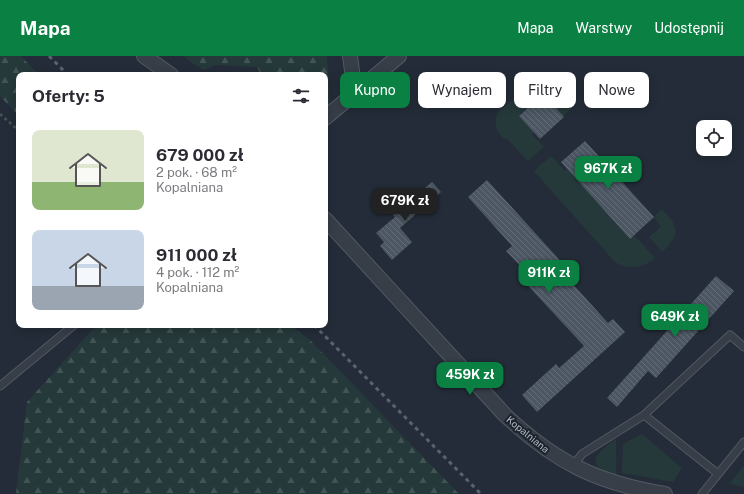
<!DOCTYPE html>
<html lang="pl">
<meta charset="utf-8">
<style>
:root{--surface:#fff;--page:#f2f2f3;--text:#2b2b33;--muted:#7c7c81;--accent:#0b8043}
body{margin:0;font-family:"Public Sans",sans-serif;background:var(--page);color:var(--text);height:100vh;display:flex;flex-direction:column;font-size:15px;white-space:nowrap}
*{box-sizing:border-box;margin:0}
p{font-size:13px;color:var(--muted)}
.icon{flex:none;width:22px;height:22px;fill:none;stroke:currentColor;stroke-width:2;stroke-linecap:round;stroke-linejoin:round}
.map{position:relative;flex:1;overflow:hidden}
.details{position:absolute;left:16px;top:16px;width:312px;height:256px;display:flex;flex-direction:column;background:var(--surface);border-radius:8px;box-shadow:0 2px 10px #0003}
.details>*{flex:none}
.banner{position:absolute;left:340px;top:16px;width:344px;height:36px;display:flex;gap:8px}
.controls{position:absolute;left:696px;top:64px;display:grid;gap:8px}
.controls a{display:grid;place-items:center;width:36px;height:36px;border-radius:8px;background:var(--surface);box-shadow:0 2px 10px #0003;font-size:20px}
.price{position:absolute;translate:-50% -34px;padding:0 9px;border-radius:8px;background:var(--accent);color:#fff;font-size:13px;line-height:26px;filter:drop-shadow(0 1px 2px #0008)}
.price::after{content:'';position:absolute;left:50%;top:24px;width:12px;height:9px;margin-left:-6px;background:inherit;clip-path:polygon(0 0,100% 0,50% 100%)}
.price.selected{background:#222;color:#fff}
ul{padding:0;list-style:none}
li{display:flex;align-items:center;gap:12px;height:100px;padding:0 16px}
li span{display:grid;place-items:center;flex:none;width:112px;height:80px;border-radius:8px;color:#555}
li>.icon{margin-inline-start:auto}
span .icon{width:48px;height:48px;fill:#fffc;stroke-width:1}
li b{font-size:17px}
h2{display:flex;justify-content:space-between;align-items:center;height:48px;padding:0 16px;font-size:17px}
.tag{padding:0 14px;border-radius:8px;background:var(--surface);box-shadow:0 2px 10px #0003;font-size:14px;line-height:36px}
.tag.selected{background:var(--accent);color:#fff}
header{display:flex;align-items:center;gap:24px;box-sizing:border-box;height:56px;padding:0 20px;background:var(--accent);color:#fff}
header strong{font-size:19px}
nav{display:flex;gap:22px;margin-inline-start:auto;font-size:14px}
.map>svg:first-child{display:block}
.green{fill:#26393a}
.forest{fill:url(#forest-firs)}
.building{fill:url(#building-back-hatch)}
.lines{fill:none;stroke-linecap:round;stroke-linejoin:round}
.lane-casing{stroke:#525963;stroke-width:9}
.street-casing{stroke:#525963;stroke-width:16}
.path{stroke:#435456;stroke-width:2.5;stroke-dasharray:3 3;stroke-linecap:butt}
.lane{stroke:#373e48;stroke-width:7}
.street{stroke:#373e48;stroke-width:14}
.rail{stroke:#59636f;stroke-width:3;stroke-dasharray:4 4;stroke-linecap:butt}
.labels{text-anchor:middle;stroke-width:4;stroke-linejoin:round;paint-order:stroke}
.street-label{font-size:10px;fill:#b2b9c4;stroke:#1c232d}
</style>
<header>
<strong>Mapa</strong>
<nav><a>Mapa</a><a>Warstwy</a><a>Udostępnij</a></nav>
</header>
<div class="map">
<svg width="744" height="438" viewBox="0 0 744 438">
<defs>
<pattern id="forest-firs" width="22" height="20" patternUnits="userSpaceOnUse"><rect width="22" height="20" fill="#26393a"/><path d="M5 1l3.5 6h-7zM16 11l3.5 6h-7z" fill="#435455"/></pattern>
<pattern id="building-back-hatch" width="6" height="6" patternUnits="userSpaceOnUse"><rect width="6" height="6" fill="#4c5763"/><path d="M-1 5l2 2M0 0l6 6M5-1l2 2" fill="none" stroke="#636d78"/></pattern>
</defs>
<rect width="100%" height="100%" fill="#232c38"/>
<g class="green">
<path d="M534,26C551,23 562,40 572,52L563,60L543,38L519,59L534,76L532,78L544,91L528,105L506,82L504,83C496,75 492,64 500,54Z"/>
<path d="M551,100L565,115L567,113L630,183L634,179L655,202C643,212 629,215 615,206L534,115Z"/>
<path d="M662,153L673,166L676,178L670,188L662,196L649,181L661,171L654,161Z"/>
<path d="M642,378L682,412L673,426L622,417L623,388Z"/>
<path d="M616,383V421C585,409 593,399 616,383Z"/>
<path d="M744,409V432L730,427Z"/>
</g>
<g class="forest">
<path d="M0,0H21L39,19H19V60L0,40Z"/>
<path d="M184,0H327L330,49L325,50V19H261L257,11L215,9L204,14L192,7Z"/>
<path d="M102,269H290L311,285L459,438H16L27,346L92,274Z"/>
</g>
<g class="building">
<path d="M543,38L564,61L540,83L519,60Z"/>
<path d="M585,85L654,161L630,183L561,106Z"/>
<path d="M487,124L576,222L572,227L608,267L613,263L625,276L537,356L522,339L556,308L559,312L584,290L519,220L525,215L506,195L512,190L468,141Z"/>
<path d="M432,126L441,136L400,172L412,186L392,204L380,190L384,186L376,177L395,161L393,159Z"/>
<path d="M716,220L734,235L656,322L648,315L617,351L607,342Z"/>
</g>
<g class="lines">
<defs>
<g id="lane">
<path d="M0,330L74,269"/>
<path d="M644,359L717,417"/>
<path d="M573,410L582,398L644,359L730,279L744,291"/>
<path d="M702,438L744,386"/>
</g>
<g id="street">
<path d="M144,0L171,19"/>
<path d="M350,0L355,37"/>
<path d="M325,62L399,0"/>
<path d="M325,163L505,359C555,406 597,427 665,438"/>
</g>
</defs>
<use href="#lane" class="lane-casing"/>
<use href="#street" class="street-casing"/>
<path class="path" d="M0,58L19,75"/>
<use href="#lane" class="lane"/>
<use href="#street" class="street"/>
<g class="rail">
<path d="M49,0L68,19"/>
<path d="M314,269L481,438"/>
</g>
</g>
<g class="labels">
<g class="street-label">
<text transform="translate(528 378) rotate(39)" y="4">Kopalniana</text>
</g>
</g>
</svg>
<div class="controls">
<a><svg class="icon" aria-label="locate" viewBox="0 0 24 24"><circle cx="12" cy="12" r="6"/><path d="M12 2v4M12 18v4M2 12h4M18 12h4"/></svg></a>
</div>
<b class="price" style="left:608px;top:134px">967K zł</b>
<b class="price selected" style="left:405px;top:166px">679K zł</b>
<b class="price" style="left:549px;top:238px">911K zł</b>
<b class="price" style="left:675px;top:282px">649K zł</b>
<b class="price" style="left:470px;top:340px">459K zł</b>
<div class="banner">
<a class="tag selected">Kupno</a>
<a class="tag">Wynajem</a>
<a class="tag">Filtry</a>
<a class="tag">Nowe</a>
</div>
<section class="details">
<h2>Oferty: 5<svg class="icon" aria-label="filters" viewBox="0 0 24 24"><path d="M4 7h16M4 17h16"/><circle cx="9" cy="7" r="2"/><circle cx="15" cy="17" r="2"/></svg></h2>
<ul>
<li><span style="background:linear-gradient(#dfe7d0 65%,#8fb573 0)"><svg class="icon" aria-label="home" viewBox="0 0 24 24"><path d="M3 11l9-7 9 7M6 9v11h12V9"/></svg></span><div><b>679 000 zł</b><p>2 pok. · 68 m²</p><p>Kopalniana</p></div></li>
<li><span style="background:linear-gradient(#c9d6e8 70%,#9aa5b1 0)"><svg class="icon" aria-label="home" viewBox="0 0 24 24"><path d="M3 11l9-7 9 7M6 9v11h12V9"/></svg></span><div><b>911 000 zł</b><p>4 pok. · 112 m²</p><p>Kopalniana</p></div></li>
</ul>
</section>
</div>
